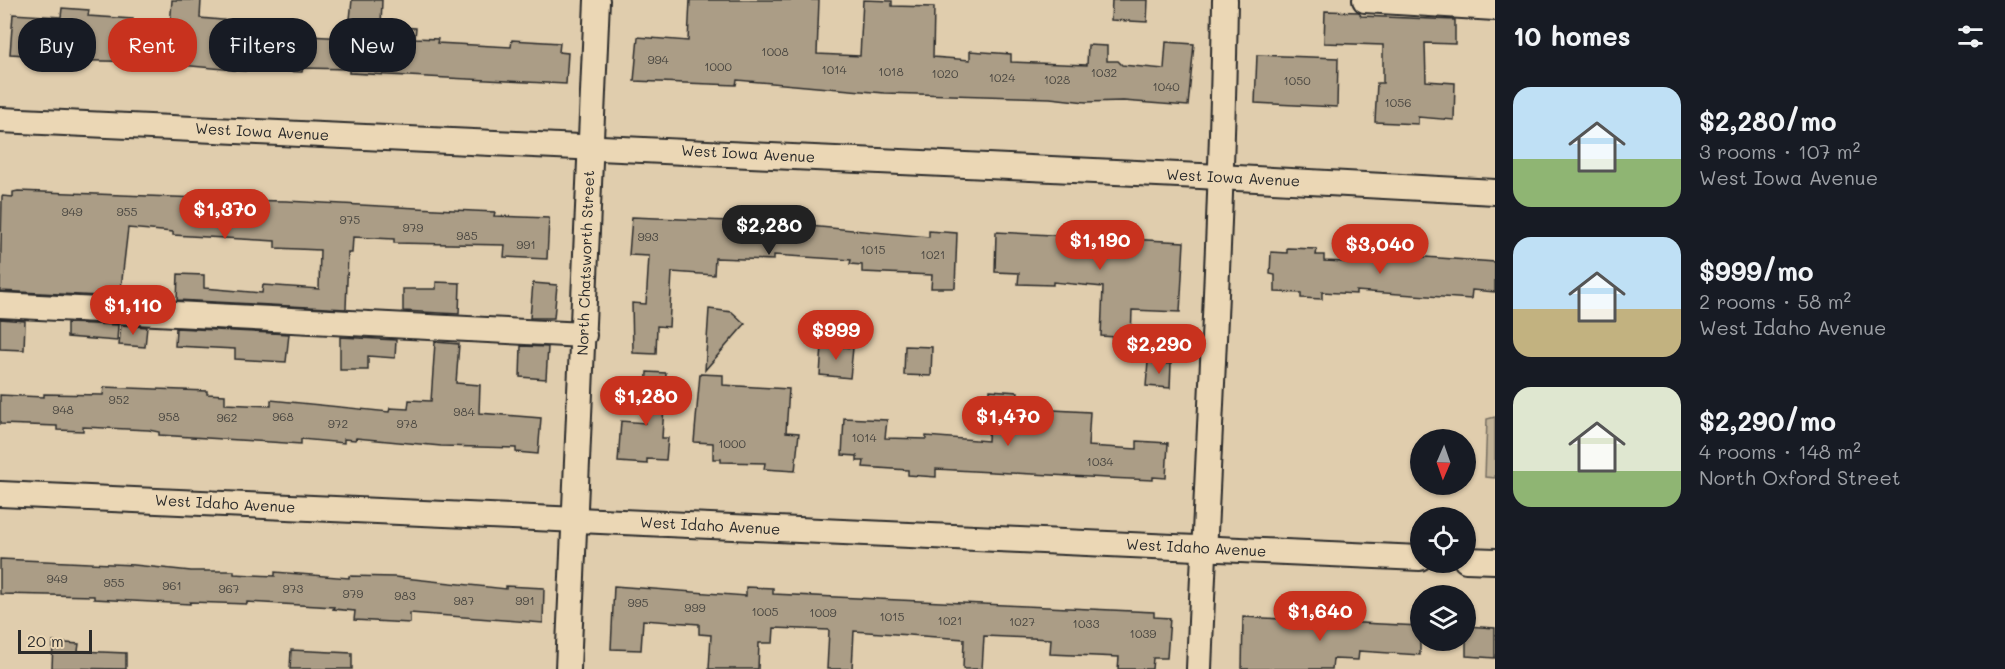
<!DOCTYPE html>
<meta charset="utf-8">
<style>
:root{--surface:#171b24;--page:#20242c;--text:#f1f3f6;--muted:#9ea1a6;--accent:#c8321e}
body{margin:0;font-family:Mali,sans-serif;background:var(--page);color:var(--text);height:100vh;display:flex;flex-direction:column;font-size:22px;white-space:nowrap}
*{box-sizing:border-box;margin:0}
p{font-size:20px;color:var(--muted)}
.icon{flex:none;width:33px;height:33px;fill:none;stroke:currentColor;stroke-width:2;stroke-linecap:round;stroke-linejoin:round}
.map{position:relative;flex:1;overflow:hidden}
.details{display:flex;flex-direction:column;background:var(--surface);width:510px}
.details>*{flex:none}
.top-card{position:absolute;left:18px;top:18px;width:570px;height:54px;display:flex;gap:12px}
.needle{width:39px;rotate:182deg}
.controls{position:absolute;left:1410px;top:429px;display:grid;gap:12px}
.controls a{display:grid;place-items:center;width:66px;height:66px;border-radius:50%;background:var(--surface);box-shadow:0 2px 4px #0004;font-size:30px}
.scale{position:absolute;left:18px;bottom:15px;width:74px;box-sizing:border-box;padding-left:6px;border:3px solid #2b2b2b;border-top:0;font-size:16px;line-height:21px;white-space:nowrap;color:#2b2b2b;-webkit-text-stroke:4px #ebd7b5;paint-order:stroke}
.price{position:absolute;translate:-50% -51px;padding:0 14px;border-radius:21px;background:var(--accent);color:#fff;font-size:20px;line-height:39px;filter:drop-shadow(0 2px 3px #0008)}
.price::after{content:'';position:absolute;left:50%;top:36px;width:18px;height:14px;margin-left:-9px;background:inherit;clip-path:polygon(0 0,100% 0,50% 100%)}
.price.selected{background:#222;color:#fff}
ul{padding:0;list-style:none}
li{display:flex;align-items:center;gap:18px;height:150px;padding:0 18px}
li span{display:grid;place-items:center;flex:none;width:168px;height:120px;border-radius:18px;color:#555}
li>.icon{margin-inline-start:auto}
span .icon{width:72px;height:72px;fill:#fffc;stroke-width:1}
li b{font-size:26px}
h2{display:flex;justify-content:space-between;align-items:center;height:72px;padding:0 18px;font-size:26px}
.tag{padding:0 21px;border-radius:24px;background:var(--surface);box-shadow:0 2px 4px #0004;font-size:21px;line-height:54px}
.tag.selected{background:var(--accent);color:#fff}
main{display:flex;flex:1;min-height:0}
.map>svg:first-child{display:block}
.green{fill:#c1b297;stroke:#766e61;stroke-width:1.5}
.building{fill:#ab9d86;stroke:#2b2b2b;stroke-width:1.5}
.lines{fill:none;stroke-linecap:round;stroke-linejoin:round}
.minor-casing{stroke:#2b2b2b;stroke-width:28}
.minor{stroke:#ebd7b5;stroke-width:24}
.labels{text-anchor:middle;stroke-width:5;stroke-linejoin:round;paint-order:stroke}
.number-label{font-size:12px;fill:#4b4842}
.street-label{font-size:15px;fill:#2b2b2b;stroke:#ebd7b5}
</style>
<main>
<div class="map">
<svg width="1495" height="669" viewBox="0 0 1495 669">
<rect width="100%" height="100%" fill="#e0cdad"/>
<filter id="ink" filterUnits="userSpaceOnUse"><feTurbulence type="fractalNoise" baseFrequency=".0167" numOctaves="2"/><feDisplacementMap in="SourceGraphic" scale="12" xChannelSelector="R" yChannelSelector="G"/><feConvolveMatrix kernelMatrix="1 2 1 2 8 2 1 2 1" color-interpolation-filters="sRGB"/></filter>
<g filter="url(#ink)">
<path class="green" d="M1495,417V478L1485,477L1487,419Z"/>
<g class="building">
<path d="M172,0H201L200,18L255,23V29L267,30L266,34L348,38L352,0H382L381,26L416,28L415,38L438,39L437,43L511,47L512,40L560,43L559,52L568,53L566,84L349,73V69L303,68L302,72L282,71L283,68L245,65V71L148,62L59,60V57L10,54L13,14L61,17L62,8L89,10L88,16L133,19L132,24L170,27Z"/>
<path d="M690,0H819L817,54L860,56L863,0L892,1V6L934,7L933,57L970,60V51L1011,54V62L1087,65L1088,45L1107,46V61H1118L1122,65L1164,69L1166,42L1194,44L1188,106L1123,101L1086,102L1050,98L884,93L737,80L736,85L634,81L638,37L688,41Z"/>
<path d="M1112,0H1148L1147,22L1111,20Z"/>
<path d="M1325,11L1359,12L1361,16L1455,20V44L1425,43L1426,81L1455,83L1454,120L1418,117V124L1375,122L1377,83H1383V45L1324,43Z"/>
<path d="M1257,55L1338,58L1337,107L1255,103Z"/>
<path d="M18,191L199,198V202L236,204L237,200L286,201L473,211L495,212L494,216L549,218L547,259L504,257L505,245L394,243V239L353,237L352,253H348L346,309L177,300L178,274L204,275V288L262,293L263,285L319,289L320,250L275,248V241L173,235V232L128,228L120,297L0,291L2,196L13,197V192Z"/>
<path d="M632,217L776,223L929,237V231L957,233L955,288H931L932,275L862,272V265L850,264L851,260L774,255V260L715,258L714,275L672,272L669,327L657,326L656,354L633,353L632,303L646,304L649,256L629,255Z"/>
<path d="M996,232L1184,242L1180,312L1132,310L1131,338L1101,336L1103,287L1053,282V285L1018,284L1019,273L995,272Z"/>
<path d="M1287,248L1317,249L1316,255H1324V261L1368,263L1369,253L1495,262V292L1472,290L1471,299L1356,291V294L1322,292V299L1301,298V293L1275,292V275L1270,274L1271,252L1287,253Z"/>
<path d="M436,282L460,283L459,314L403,311V289H436Z"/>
<path d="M533,283L557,285L554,318H530Z"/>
<path d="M709,309L732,312L745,324L705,370Z"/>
<path d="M0,319L25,321L24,350L0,349Z"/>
<path d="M67,323L118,325L117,341L67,337Z"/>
<path d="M121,325L147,327L145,347L119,345Z"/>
<path d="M176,328L289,334L286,362L235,359V349L175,346Z"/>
<path d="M340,337L396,340L395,358L368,356V370H340Z"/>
<path d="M435,342L459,344L456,383L480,385L479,413L541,418L538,454L516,452V448L441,446L356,438L355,440L344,439V443L301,439V444L159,435V432L149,430L83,427V431L57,430V426L0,424V395L44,397V394L103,395L104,387L207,391V394L225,395V404L271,406V400L389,412L390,408L408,409L409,400L431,401Z"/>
<path d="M822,345L853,348L850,378L820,375Z"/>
<path d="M521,346L548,347L546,379L520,377Z"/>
<path d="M905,346L932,347L931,376L904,375Z"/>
<path d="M1148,362L1171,364L1170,388L1146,386Z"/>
<path d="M647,372L666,373L662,438H668L666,460L647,459V464L618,462L621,421L645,423Z"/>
<path d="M700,374L723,375V385L789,389L786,432L799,433L795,471L764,469L765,463L721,462V459H713V443L694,442Z"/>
<path d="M990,390L1018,392L1016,408L1090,412L1088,446L1137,449V441L1168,443L1166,478L1153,477V480L1107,478L936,469V477L908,475V470L863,467L864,461H857V456L842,455L844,418L887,420L885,438L926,439V436L988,441Z"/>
<path d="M0,559L134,565L191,571H234V574L275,576V572L349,578V576L395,577L506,589V586L544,588L543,623L410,613V623L354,620L355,611L333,609L334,607L247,602V604L190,602V604L94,599V596L0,594Z"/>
<path d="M614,586L746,596V587L773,588V594L1154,612V617L1170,618L1167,658H1153L1152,669H1118L1119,657L1050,654L1051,639L984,636L982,669H963L964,639L854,631L852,669H827L829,630L774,628L773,643H759L758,669H709L711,635L699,634V624L643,620L641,650L611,649Z"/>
<path d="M1243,617L1420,626V655L1359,651L1358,660L1333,659L1332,669H1242Z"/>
<path d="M1466,626L1495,628V658L1466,656Z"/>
<path d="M53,642L79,644L78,651L126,653V669L52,668Z"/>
<path d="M291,650L352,653V669H290Z"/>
</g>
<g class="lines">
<defs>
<g id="minor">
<path d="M1365,0L1495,8"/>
<path d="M0,120L1200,176L1495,192"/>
<path d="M0,305L584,335"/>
<path d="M0,494L1420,558"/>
<path d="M1466,560L1495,561"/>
<path d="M568,669L597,0"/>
<path d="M1199,669C1208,446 1222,223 1225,0"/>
</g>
</defs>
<use href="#minor" class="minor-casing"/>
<use href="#minor" class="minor"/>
</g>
</g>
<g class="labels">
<g class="number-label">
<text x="775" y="56">1008</text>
<text x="658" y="64">994</text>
<text x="718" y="71">1000</text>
<text x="834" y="74">1014</text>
<text x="891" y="76">1018</text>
<text x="1104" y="77">1032</text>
<text x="945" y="78">1020</text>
<text x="1002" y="82">1024</text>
<text x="1057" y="84">1028</text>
<text x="1297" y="85">1050</text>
<text x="1166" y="91">1040</text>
<text x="1398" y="107">1056</text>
<text x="72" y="216">949</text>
<text x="127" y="216">955</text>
<text x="350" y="224">975</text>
<text x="413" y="232">979</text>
<text x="467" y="240">985</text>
<text x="648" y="241">993</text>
<text x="526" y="249">991</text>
<text x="873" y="254">1015</text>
<text x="933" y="259">1021</text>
<text x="119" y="404">952</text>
<text x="63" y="414">948</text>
<text x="464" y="416">984</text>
<text x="169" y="421">958</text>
<text x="283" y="421">968</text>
<text x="227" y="422">962</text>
<text x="338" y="428">972</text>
<text x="407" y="428">978</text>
<text x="864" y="442">1014</text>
<text x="732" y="448">1000</text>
<text x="1100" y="466">1034</text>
<text x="57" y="583">949</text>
<text x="114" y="587">955</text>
<text x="172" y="590">961</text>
<text x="229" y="593">967</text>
<text x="293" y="593">973</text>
<text x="353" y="598">979</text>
<text x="405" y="600">983</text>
<text x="464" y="605">987</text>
<text x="525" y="605">991</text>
<text x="638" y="607">995</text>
<text x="695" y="612">999</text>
<text x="765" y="616">1005</text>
<text x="823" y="617">1009</text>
<text x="892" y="621">1015</text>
<text x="950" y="625">1021</text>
<text x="1022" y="626">1027</text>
<text x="1086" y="628">1033</text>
<text x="1143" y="638">1039</text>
</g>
<g class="street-label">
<text transform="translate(262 132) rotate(3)" y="5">West Iowa Avenue</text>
<text transform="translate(748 154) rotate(3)" y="5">West Iowa Avenue</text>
<text transform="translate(1233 178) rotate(3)" y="5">West Iowa Avenue</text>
<text transform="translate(586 263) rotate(-88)" y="5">North Chatsworth Street</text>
<text transform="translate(225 504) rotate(3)" y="5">West Idaho Avenue</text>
<text transform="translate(710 526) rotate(3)" y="5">West Idaho Avenue</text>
<text transform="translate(1196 548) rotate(3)" y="5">West Idaho Avenue</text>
</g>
</g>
</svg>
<div class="controls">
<a><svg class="needle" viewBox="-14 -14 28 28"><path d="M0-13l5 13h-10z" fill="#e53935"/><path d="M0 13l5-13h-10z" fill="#9ea1a6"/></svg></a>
<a><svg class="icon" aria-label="locate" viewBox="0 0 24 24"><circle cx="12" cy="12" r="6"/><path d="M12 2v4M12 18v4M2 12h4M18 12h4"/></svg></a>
<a><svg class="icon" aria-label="layers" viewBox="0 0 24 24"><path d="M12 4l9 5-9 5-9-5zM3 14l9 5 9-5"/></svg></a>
</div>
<div class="scale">20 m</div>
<b class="price" style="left:225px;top:240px">$1,370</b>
<b class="price selected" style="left:769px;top:256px">$2,280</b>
<b class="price" style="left:1100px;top:271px">$1,190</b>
<b class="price" style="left:1380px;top:275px">$3,040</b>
<b class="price" style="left:133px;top:336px">$1,110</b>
<b class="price" style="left:836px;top:361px">$999</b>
<b class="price" style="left:1159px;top:375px">$2,290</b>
<b class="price" style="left:646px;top:427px">$1,280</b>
<b class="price" style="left:1008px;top:447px">$1,470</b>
<b class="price" style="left:1320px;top:642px">$1,640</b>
<div class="top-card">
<a class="tag">Buy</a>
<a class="tag selected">Rent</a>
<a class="tag">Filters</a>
<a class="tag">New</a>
</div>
</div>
<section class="details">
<h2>10 homes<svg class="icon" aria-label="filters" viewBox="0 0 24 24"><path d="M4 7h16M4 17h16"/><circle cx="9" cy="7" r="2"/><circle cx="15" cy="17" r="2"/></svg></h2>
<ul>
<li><span style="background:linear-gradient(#bfe0f5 60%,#8fb573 0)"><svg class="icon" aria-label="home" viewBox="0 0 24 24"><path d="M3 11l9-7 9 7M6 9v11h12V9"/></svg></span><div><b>$2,280/mo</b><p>3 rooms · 107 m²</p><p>West Iowa Avenue</p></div></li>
<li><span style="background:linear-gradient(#bfe0f5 60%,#c2b280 0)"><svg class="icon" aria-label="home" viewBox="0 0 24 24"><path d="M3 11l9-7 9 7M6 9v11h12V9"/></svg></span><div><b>$999/mo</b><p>2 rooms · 58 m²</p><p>West Idaho Avenue</p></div></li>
<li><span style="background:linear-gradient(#dfe7d0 70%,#8fb573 0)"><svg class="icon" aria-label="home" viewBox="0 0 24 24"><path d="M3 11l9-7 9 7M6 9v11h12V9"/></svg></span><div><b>$2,290/mo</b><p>4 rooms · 148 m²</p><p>North Oxford Street</p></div></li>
</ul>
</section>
</main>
